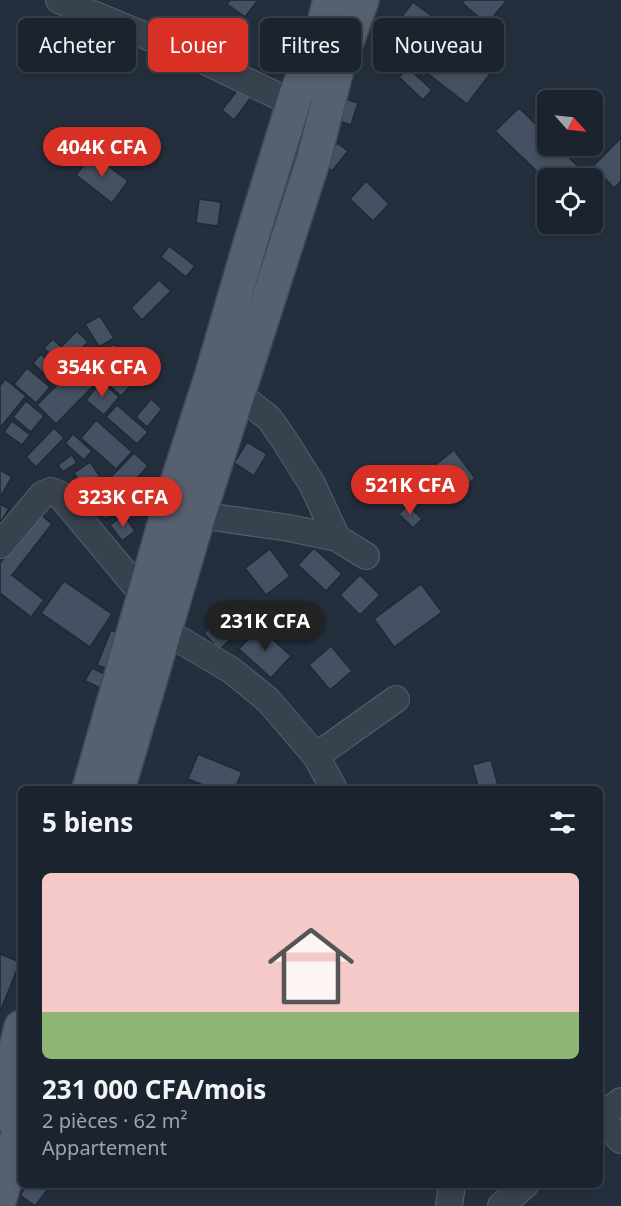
<!DOCTYPE html>
<html lang="fr">
<meta charset="utf-8">
<style>
:root{--surface:#1b232e;--page:#242b36;--text:#f1f3f6;--muted:#a0a4aa;--line:#39404a;--accent:#d93025}
body{margin:0;font-family:"Noto Sans",sans-serif;background:var(--page);color:var(--text);height:100vh;display:flex;flex-direction:column;font-size:22px;white-space:nowrap}
*{box-sizing:border-box;margin:0}
p{font-size:20px;color:var(--muted)}
.icon{flex:none;width:33px;height:33px;fill:none;stroke:currentColor;stroke-width:2;stroke-linecap:round;stroke-linejoin:round}
.map{position:relative;flex:1;overflow:hidden}
.side{position:absolute;left:18px;top:786px;width:585px;height:402px;display:flex;flex-direction:column;background:var(--surface);border-radius:9px;box-shadow:0 3px 9px #0003,0 0 0 2px var(--line)}
.side>*{flex:none}
.top-card{position:absolute;left:18px;top:18px;width:585px;height:54px;display:flex;gap:12px}
.needle{width:39px;rotate:117deg}
.tools{position:absolute;left:537px;top:90px;display:grid;gap:12px}
.tools a{display:grid;place-items:center;width:66px;height:66px;border-radius:9px;background:var(--surface);box-shadow:0 3px 9px #0003,0 0 0 2px var(--line);font-size:30px}
.price{position:absolute;translate:-50% -51px;padding:0 14px;border-radius:21px;background:var(--accent);color:#fff;font-size:20px;line-height:39px;filter:drop-shadow(0 2px 3px #0008)}
.price::after{content:'';position:absolute;left:50%;top:36px;width:18px;height:14px;margin-left:-9px;background:inherit;clip-path:polygon(0 0,100% 0,50% 100%)}
.price.current{background:#222;color:#fff}
ul{padding:0;list-style:none}
li{display:grid;align-content:center;gap:12px;height:318px;padding:0 24px}
li span{display:grid;place-items:center;height:186px;border-radius:9px;color:#555}
li>.icon{margin-inline-start:auto}
span .icon{width:108px;height:108px;fill:#fffc;stroke-width:1}
li b{font-size:26px}
h2{display:flex;justify-content:space-between;align-items:center;height:72px;padding:0 24px;font-size:26px}
.pill{padding:0 21px;border-radius:9px;background:var(--surface);box-shadow:0 3px 9px #0003,0 0 0 2px var(--line);font-size:21px;line-height:54px}
.pill.current{background:var(--accent);color:#fff}
.map>svg:first-child{display:block}
.building{fill:#455162;stroke:#1f2835;stroke-width:1.5}
.lines{fill:none;stroke-linecap:round;stroke-linejoin:round}
.minor-casing{stroke:#565f6c;stroke-width:28}
.major-casing{stroke:#414a57;stroke-width:36}
.minor{stroke:#38414e;stroke-width:26}
.major{stroke:#56606e;stroke-width:33}
</style>
<div class="map">
<svg width="621" height="1206" viewBox="0 0 621 1206">
<rect width="100%" height="100%" fill="#242f3e"/>
<g class="building">
<path d="M230,0H258L245,17L227,4Z"/>
<path d="M465,0H507L487,24L462,3Z"/>
<path d="M413,2L497,65L467,104L384,40Z"/>
<path d="M408,68L432,90L423,100L399,77Z"/>
<path d="M243,83L255,92L234,120L222,110Z"/>
<path d="M346,99L358,103L351,125L339,121Z"/>
<path d="M519,108L548,136V146H557L587,175L584,178H548V182L495,131Z"/>
<path d="M621,138V181L614,188L593,166Z"/>
<path d="M337,143L348,151L332,171L321,163Z"/>
<path d="M92,154L128,181L112,203L76,175Z"/>
<path d="M366,181L389,204L373,221L350,199Z"/>
<path d="M199,199L221,202L218,226L196,223Z"/>
<path d="M169,246L195,266L186,277L161,257Z"/>
<path d="M159,280L171,291L142,320L131,308Z"/>
<path d="M100,316L114,338L99,347L85,324Z"/>
<path d="M77,331L88,342L73,357L98,381L56,424L37,405L69,373L44,348L53,339L61,347Z"/>
<path d="M114,344L123,354L116,360L107,349Z"/>
<path d="M90,349L99,358L90,367L81,357Z"/>
<path d="M41,354L55,368L46,376L33,363Z"/>
<path d="M129,366L140,376L121,396L110,386Z"/>
<path d="M27,368L50,387L36,403L14,384Z"/>
<path d="M5,379L26,396L0,428V386Z"/>
<path d="M101,381L119,397L104,415L86,400Z"/>
<path d="M151,399L162,409L147,427L136,417Z"/>
<path d="M26,401L44,416L31,432L13,417Z"/>
<path d="M117,405L148,432L137,444L106,417Z"/>
<path d="M96,420L132,452L116,469L81,438Z"/>
<path d="M12,421L30,435L22,445L4,432Z"/>
<path d="M54,428L64,438L36,467L26,457Z"/>
<path d="M73,434L92,451L84,460L65,443Z"/>
<path d="M247,442L267,454L254,476L234,463Z"/>
<path d="M454,450L475,478L456,493L434,466Z"/>
<path d="M134,453L148,466L124,493L109,479Z"/>
<path d="M72,455L77,463L63,472L58,465Z"/>
<path d="M90,462L121,508L105,519L74,473Z"/>
<path d="M0,470L12,477L1,496H0Z"/>
<path d="M0,504L9,509L0,523Z"/>
<path d="M408,505L422,519L413,528L399,514Z"/>
<path d="M39,513L52,524L12,575L44,600L31,617L0,593V563Z"/>
<path d="M124,515L135,531L122,541L110,525Z"/>
<path d="M314,548L342,574L326,591L298,565Z"/>
<path d="M270,549L290,576L266,595L245,568Z"/>
<path d="M360,575L380,595L360,615L340,595Z"/>
<path d="M64,581L112,614L90,647L41,613Z"/>
<path d="M421,584L442,612L394,647L374,619Z"/>
<path d="M240,600L255,617L219,650L204,633Z"/>
<path d="M259,627L291,656L271,678L239,649Z"/>
<path d="M111,630L130,638L115,672L97,665Z"/>
<path d="M331,646L352,671L330,690L309,665Z"/>
<path d="M92,668L111,677L105,690L85,681Z"/>
<path d="M198,754L242,772L235,789H213L188,779Z"/>
<path d="M491,760L499,789H479L472,765Z"/>
<path d="M0,954L20,962L0,1012Z"/>
<path d="M27,1185H51L35,1206L20,1195Z"/>
</g>
<g class="lines">
<defs>
<g id="minor">
<path d="M59,0L192,55L280,97L296,94"/>
<path d="M239,395L269,418L285,441L312,484L337,538"/>
<path d="M199,515L289,528L337,538L366,556"/>
<path d="M0,545L43,494L51,491L59,494L145,597"/>
<path d="M161,639L180,640L231,670L268,700L316,756L334,789"/>
<path d="M316,756L396,699"/>
<path d="M600,1117L621,1101"/>
<path d="M600,1118L621,1140"/>
<path d="M449,1206L452,1185"/>
<path d="M501,1206L525,1185"/>
</g>
<g id="major">
<path d="M89,789L168,511L212,374L252,237L296,94L320,38L330,0"/>
<path d="M118,789L199,515L314,158L337,69L362,0"/>
<path d="M0,1114L21,1027"/>
<path d="M0,1198L21,1124"/>
</g>
</defs>
<use href="#minor" class="minor-casing"/>
<use href="#major" class="major-casing"/>
<use href="#minor" class="minor"/>
<use href="#major" class="major"/>
</g>
</svg>
<div class="tools">
<a><svg class="needle" viewBox="-14 -14 28 28"><path d="M0-13l5 13h-10z" fill="#e53935"/><path d="M0 13l5-13h-10z" fill="#a0a4aa"/></svg></a>
<a><svg class="icon" aria-label="locate" viewBox="0 0 24 24"><circle cx="12" cy="12" r="6"/><path d="M12 2v4M12 18v4M2 12h4M18 12h4"/></svg></a>
</div>
<b class="price" style="left:102px;top:178px">404K CFA</b>
<b class="price" style="left:102px;top:398px">354K CFA</b>
<b class="price" style="left:410px;top:516px">521K CFA</b>
<b class="price" style="left:123px;top:528px">323K CFA</b>
<b class="price current" style="left:265px;top:652px">231K CFA</b>
<div class="top-card">
<a class="pill">Acheter</a>
<a class="pill current">Louer</a>
<a class="pill">Filtres</a>
<a class="pill">Nouveau</a>
</div>
<section class="side">
<h2>5 biens<svg class="icon" aria-label="filters" viewBox="0 0 24 24"><path d="M4 7h16M4 17h16"/><circle cx="9" cy="7" r="2"/><circle cx="15" cy="17" r="2"/></svg></h2>
<ul>
<li><span style="background:linear-gradient(#f6c9c9 75%,#8fb573 0)"><svg class="icon" aria-label="home" viewBox="0 0 24 24"><path d="M3 11l9-7 9 7M6 9v11h12V9"/></svg></span><div><b>231 000 CFA/mois</b><p>2 pièces · 62 m²</p><p>Appartement</p></div></li>
</ul>
</section>
</div>
